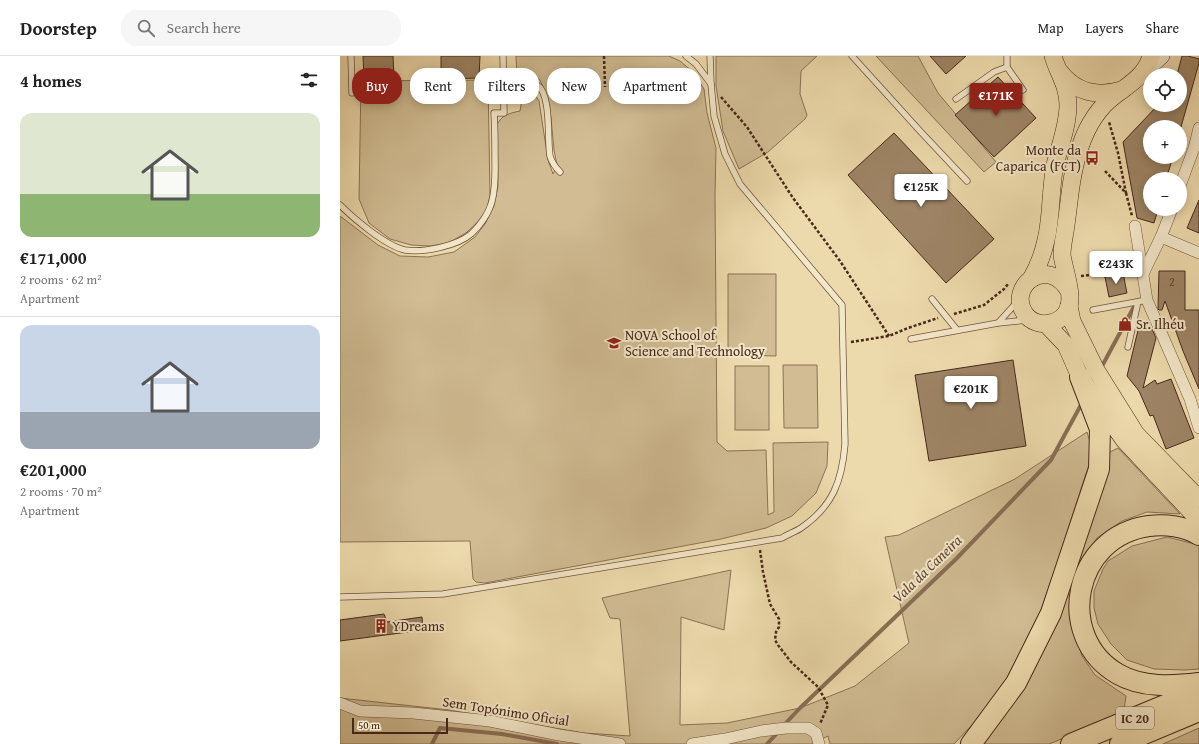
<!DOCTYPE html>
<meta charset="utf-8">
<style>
:root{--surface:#fff;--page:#f6f6f6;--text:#222;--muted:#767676;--line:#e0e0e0;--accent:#8f2418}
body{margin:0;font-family:"Gentium Book Plus",serif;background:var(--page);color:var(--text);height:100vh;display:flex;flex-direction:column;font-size:15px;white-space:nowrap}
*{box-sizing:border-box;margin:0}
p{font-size:13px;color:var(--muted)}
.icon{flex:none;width:22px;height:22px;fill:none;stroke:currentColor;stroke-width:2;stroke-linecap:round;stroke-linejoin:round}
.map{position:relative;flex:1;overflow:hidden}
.side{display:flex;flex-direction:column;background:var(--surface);width:340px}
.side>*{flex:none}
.hud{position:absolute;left:12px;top:12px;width:380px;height:36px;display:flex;gap:8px}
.fabs{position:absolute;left:803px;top:12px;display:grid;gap:8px}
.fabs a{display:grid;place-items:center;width:44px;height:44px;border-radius:50%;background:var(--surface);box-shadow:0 2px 10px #0003;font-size:20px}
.scale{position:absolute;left:12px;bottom:10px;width:96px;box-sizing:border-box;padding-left:4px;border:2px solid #48281a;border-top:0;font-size:11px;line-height:14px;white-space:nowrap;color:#48281a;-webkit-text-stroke:3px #f3e7c9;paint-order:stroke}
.price{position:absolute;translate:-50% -34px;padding:0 9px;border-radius:4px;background:#fff;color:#222;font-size:13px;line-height:26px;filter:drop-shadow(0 1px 2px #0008)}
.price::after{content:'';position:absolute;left:50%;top:24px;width:12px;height:9px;margin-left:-6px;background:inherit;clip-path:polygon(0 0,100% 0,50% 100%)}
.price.current{background:var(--accent);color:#fff}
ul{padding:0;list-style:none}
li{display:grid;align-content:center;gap:8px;height:212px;padding:0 20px}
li+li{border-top:1px solid var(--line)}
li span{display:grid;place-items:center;height:124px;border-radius:12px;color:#555}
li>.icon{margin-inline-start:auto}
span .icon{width:72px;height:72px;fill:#fffc;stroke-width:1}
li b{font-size:17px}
h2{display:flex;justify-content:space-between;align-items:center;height:48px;padding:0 20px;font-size:17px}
.chip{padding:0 14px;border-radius:16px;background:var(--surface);box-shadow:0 2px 10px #0003;font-size:14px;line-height:36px}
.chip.current{background:var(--accent);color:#fff}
header{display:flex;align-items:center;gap:24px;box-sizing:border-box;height:56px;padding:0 20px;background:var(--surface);border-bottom:1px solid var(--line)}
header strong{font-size:19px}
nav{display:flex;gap:22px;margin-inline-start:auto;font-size:14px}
.search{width:280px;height:36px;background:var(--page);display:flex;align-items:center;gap:10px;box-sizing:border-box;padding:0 14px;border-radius:16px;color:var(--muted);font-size:15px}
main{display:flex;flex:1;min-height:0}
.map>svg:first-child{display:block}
.green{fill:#d1bc93;stroke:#8c7256}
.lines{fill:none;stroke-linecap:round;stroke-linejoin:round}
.stream{stroke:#896e54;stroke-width:4}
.building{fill:#9e8566;stroke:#48281a}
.lane-casing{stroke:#71543e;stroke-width:7}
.street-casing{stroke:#71543e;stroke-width:12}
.secondary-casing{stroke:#48281a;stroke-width:16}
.primary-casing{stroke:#48281a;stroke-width:18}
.highway-casing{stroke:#48281a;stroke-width:22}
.path{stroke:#48281a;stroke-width:2.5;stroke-dasharray:3 2;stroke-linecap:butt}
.lane{stroke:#f3e7c9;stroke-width:5.5}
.street{stroke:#f3e7c9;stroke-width:11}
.secondary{stroke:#f3e7c9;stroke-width:15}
.primary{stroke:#eddaac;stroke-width:17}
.highway{stroke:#eddaac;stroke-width:20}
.labels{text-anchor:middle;stroke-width:4;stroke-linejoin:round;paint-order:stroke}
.number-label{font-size:12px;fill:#5e3f2d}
.shield{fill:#f3e7c9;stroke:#7b614e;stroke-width:1}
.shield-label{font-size:13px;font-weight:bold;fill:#48281a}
.poi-label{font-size:14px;fill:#48281a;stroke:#f3e7c9;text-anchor:start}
.street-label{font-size:14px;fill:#48281a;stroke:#f3e7c9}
.water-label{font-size:15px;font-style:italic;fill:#634532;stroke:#f3e7c9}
</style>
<header>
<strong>Doorstep</strong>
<div class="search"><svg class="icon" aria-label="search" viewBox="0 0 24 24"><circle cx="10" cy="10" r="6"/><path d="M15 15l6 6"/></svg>Search here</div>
<nav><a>Map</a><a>Layers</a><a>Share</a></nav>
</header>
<main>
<section class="side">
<h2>4 homes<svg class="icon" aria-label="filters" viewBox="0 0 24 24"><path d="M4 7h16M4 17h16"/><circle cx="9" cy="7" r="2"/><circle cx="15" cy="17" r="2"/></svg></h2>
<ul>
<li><span style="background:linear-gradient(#dfe7d0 65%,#8fb573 0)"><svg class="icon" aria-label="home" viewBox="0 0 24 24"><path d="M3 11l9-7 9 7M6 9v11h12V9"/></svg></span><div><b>€171,000</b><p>2 rooms · 62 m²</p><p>Apartment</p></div></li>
<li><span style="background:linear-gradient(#c9d6e8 70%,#9aa5b1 0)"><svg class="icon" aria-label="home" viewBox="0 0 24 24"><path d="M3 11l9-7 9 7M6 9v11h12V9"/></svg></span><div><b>€201,000</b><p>2 rooms · 70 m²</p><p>Apartment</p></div></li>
</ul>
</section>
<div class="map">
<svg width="859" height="688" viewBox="0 0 859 688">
<rect width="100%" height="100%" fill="#eddaac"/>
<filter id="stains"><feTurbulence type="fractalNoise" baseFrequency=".005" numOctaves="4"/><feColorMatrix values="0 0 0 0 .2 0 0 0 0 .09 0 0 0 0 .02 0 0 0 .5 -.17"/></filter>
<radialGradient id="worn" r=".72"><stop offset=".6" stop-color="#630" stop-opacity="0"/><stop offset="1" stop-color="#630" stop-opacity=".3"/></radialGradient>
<g class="green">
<path d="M176,0H329L340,5L353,16L364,33L367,57L376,92L375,140L377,386L387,395L426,394L428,459L434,456L433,387L488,386L487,410L476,437L452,460L426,472L381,483L145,527L136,526L133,523L130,485L0,486V160L38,189L60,200L88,201L114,196L135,181L145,168L154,150L158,130L157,69C161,59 170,57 180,55L183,36H193L199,45L208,104L213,118L217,109L214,94L211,62L206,36L199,23L177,18Z"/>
<path d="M376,0H477L461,15L460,38L467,59L465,63L428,96L399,113L383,75L376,30Z"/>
<path d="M536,0H578L598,37L656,106L644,116Z"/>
<path d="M148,24L150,139L146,158L126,177L108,187L91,190L71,189L50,183L29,167L19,143L21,25Z"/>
<path d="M388,218H436V300L388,299Z"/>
<path d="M443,309H477L478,372H444Z"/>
<rect x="395" y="310" width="34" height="64"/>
<path d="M747,376L753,396L716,510L687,595L646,654L614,688H490L488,680L472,688H0V642L109,654L244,677L290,680L280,563L270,562L262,542L312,531L391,514L384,574L341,561L340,669L387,667L460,652L515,630L569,587L545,481L559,479L675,423Z"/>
<path d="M778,392L840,458L807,456L782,465L757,482L737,514L731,546L733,572L742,600L755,619L786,640L784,654L771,663L709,688H637L680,634L768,397Z"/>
<path d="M827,481L859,489V613L845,614L814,613L787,604L771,588L758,568L754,552V535L763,513L768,505L792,490Z"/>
<path d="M859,672V688H823Z"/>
</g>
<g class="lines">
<g class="stream">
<path d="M761,312L796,247"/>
<path d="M443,670L460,652L616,503L711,404L742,347"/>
<path d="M92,688L100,672L162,678L217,688"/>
<path d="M427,688L439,675"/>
</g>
</g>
<g class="building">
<path d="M23,0H53L54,22L24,23Z"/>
<path d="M101,0H140L139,22L101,23Z"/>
<path d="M590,0H626L606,18Z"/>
<path d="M842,0H848L859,3V7L841,71H810V101H833L826,123H810V153H818L814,167L797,162L783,86L818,49H840V19H837Z"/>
<path d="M658,21L696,62L654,101L615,59Z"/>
<path d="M554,77L654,183L606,227L508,119Z"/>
<path d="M859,144V177L847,172Z"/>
<path d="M819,215H845V254H859V333L843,295L825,245L822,254H819L818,253Z"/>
<path d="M783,217L787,237L769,241L765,221Z"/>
<path d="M799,270L812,273L816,282L803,332L815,324L817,328L831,323L854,382L826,393L813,359L810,360L799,335L787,320Z"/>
<path d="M673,304L686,390L589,405L575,319Z"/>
<path d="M44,558L47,566L82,561L83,574L0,585V564Z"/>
</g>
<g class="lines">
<defs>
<g id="lane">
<path d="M11,0L12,37"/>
<path d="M346,0L356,8L371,28"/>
<path d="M512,0L580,75L627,125"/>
<path d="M667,0V11L683,34"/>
<path d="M164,27C172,27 190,25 197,29C212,38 207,85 210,100C212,107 215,111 220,116"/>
<path d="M616,43L654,16L667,11"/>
<path d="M0,149C14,163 46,190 65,194C83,197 117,190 131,178C140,170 149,157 152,145C156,130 155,115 155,100C155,85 155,71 154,57H164L163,0"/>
<path d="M592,243L617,274"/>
<path d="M753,254L807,244"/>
<path d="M658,267L678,245"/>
<path d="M571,283L658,267L687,264"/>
<path d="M788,291L798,246"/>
<path d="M0,541L103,538L442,482C448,478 455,476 461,472C493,450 502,425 505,388L502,249L400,128L385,98L374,60L371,28L370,0"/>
</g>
<g id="street">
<path d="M840,130L854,92L859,72"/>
<path d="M795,170L807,244L850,343L859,372"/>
<path d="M821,181L859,197"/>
<path d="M803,218L821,181L832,153"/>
<path d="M0,647L20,655L73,657L150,665L219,679L280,688"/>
<path d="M352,688L385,683L421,675L446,672H468L476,677L479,688"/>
</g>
<path id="secondary" d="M805,16L822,0"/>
<g id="primary">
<path d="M720,16C736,37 758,41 782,34"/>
<path d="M691,223C698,211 703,198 706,184C712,159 710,133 715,109C720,89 728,69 728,49C728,30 718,17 713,0"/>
<path d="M729,235C708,198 666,231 685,258C697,274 724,269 729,250C733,237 724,213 722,199C722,189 725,178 726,169C729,149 730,129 735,109C740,87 748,66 764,49C780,32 804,25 811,0"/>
<path d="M729,250L732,265L756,314L796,378L859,443"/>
<path d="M706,268L726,289L740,321L784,384L859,464"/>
</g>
<g id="highway">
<path d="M859,479C845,470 825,468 809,470C733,480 714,581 778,618C802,632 833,630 859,627"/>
<path d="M631,688L676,627L711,557L759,413L760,373L740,321"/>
<path d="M731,688L859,635"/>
<path d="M780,688L859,655"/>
</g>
</defs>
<use href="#lane" class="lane-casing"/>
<use href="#street" class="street-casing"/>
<use href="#secondary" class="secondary-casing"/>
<use href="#primary" class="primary-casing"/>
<use href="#highway" class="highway-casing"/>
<g class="path">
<path d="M264,0L265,31"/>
<path d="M381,41L407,71L453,142L500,205L549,280"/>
<path d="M765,115L786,137L778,97L769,66"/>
<path d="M786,137L792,160"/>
<path d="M741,220L791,214"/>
<path d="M614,258L644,249L664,233L668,228"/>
<path d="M511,286L549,280L568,272L598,262"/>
<path d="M420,494L423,516L430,548L439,563V571L436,576L435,584L438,589L451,606L478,631L488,649L480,668"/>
</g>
<use href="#lane" class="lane"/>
<use href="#street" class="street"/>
<use href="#secondary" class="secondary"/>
<use href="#primary" class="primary"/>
<use href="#highway" class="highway"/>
</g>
<defs>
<symbol id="bus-bare" viewBox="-9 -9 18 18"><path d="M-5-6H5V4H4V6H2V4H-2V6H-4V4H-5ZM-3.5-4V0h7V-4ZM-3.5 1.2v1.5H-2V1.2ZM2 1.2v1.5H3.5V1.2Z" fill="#8f2418" stroke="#f3e7c9" stroke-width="2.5" paint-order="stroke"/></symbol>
<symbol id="shop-bare" viewBox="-9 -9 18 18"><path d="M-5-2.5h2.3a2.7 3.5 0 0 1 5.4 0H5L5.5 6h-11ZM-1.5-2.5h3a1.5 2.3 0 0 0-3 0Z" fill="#8f2418" stroke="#f3e7c9" stroke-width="2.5" paint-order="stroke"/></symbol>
<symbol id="university-bare" viewBox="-9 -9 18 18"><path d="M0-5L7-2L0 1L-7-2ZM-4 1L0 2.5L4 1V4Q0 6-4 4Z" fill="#8f2418" stroke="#f3e7c9" stroke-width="2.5" paint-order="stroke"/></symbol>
<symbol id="building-bare" viewBox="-9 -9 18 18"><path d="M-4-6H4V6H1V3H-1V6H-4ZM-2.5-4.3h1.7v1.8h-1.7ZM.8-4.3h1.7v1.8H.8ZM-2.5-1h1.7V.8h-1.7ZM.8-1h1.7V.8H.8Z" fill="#8f2418" stroke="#f3e7c9" stroke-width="2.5" paint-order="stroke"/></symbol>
</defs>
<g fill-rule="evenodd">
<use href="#bus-bare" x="742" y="92" width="20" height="20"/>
<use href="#shop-bare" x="775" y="258" width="20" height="20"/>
<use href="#university-bare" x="264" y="277" width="20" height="20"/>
<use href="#building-bare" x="31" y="560" width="20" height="20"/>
</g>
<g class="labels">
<g class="number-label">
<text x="832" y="230">2</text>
</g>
<rect class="shield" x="776" y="651" width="38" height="22" rx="3"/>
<g class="shield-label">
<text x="795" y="667">IC 20</text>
</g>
<g class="poi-label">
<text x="741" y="99" text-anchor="end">Monte da<tspan x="741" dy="16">Caparica (FCT)</tspan></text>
<text x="796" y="273">Sr. Ilhéu</text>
<text x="285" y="284">NOVA School of<tspan x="285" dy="16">Science and Technology</tspan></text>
<text x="52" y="575">YDreams</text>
</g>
<g class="street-label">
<text transform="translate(166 655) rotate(9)" y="5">Sem Topónimo Oficial</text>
</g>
<g class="water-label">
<text transform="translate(587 513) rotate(-44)" y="5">Vala da Caneira</text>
</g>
</g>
<rect width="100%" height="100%" filter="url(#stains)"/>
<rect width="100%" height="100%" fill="url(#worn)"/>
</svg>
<div class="fabs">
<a><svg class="icon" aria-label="locate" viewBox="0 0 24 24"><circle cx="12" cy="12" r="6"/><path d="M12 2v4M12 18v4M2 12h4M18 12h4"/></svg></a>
<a>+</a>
<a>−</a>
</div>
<div class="scale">50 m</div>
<b class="price current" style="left:656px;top:61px">€171K</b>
<b class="price" style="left:581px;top:152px">€125K</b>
<b class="price" style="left:776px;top:229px">€243K</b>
<b class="price" style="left:631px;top:354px">€201K</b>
<div class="hud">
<a class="chip current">Buy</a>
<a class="chip">Rent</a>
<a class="chip">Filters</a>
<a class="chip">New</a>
<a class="chip">Apartment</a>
</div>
</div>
</main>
